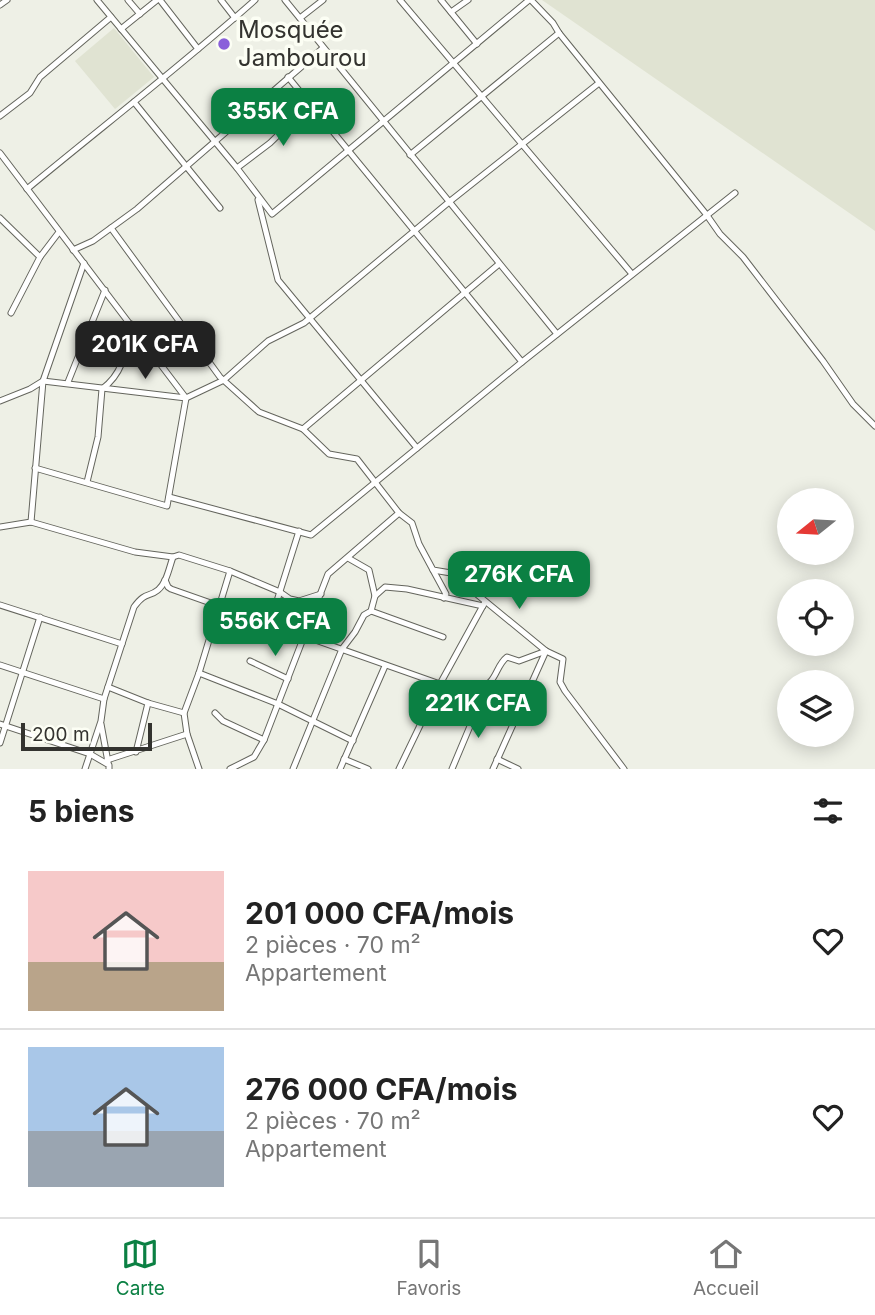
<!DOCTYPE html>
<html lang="fr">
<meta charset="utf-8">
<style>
:root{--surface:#fff;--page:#f2f2f2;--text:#222;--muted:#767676;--line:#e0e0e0;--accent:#0b8043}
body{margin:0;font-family:Inter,sans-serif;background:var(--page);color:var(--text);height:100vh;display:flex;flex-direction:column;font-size:26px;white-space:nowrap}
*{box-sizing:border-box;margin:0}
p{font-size:23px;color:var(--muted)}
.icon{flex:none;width:38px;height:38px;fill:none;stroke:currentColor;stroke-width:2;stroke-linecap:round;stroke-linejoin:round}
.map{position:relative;height:769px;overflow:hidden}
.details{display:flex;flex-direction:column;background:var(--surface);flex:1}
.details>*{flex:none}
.needle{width:46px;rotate:252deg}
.controls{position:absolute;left:777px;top:488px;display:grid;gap:14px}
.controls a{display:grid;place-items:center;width:77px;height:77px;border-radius:50%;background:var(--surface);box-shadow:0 4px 18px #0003;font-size:35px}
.scale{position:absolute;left:21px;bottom:18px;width:131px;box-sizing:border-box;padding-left:7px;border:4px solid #33332f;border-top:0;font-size:19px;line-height:24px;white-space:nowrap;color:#33332f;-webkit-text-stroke:5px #fcfef4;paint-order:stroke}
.price{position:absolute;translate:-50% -60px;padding:0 16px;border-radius:14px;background:var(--accent);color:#fff;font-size:23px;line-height:46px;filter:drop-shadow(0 2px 4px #0008)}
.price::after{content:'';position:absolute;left:50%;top:42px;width:21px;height:16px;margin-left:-10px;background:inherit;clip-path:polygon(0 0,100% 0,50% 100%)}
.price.active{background:#222;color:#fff}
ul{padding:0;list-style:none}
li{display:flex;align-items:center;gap:21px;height:175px;padding:0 28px}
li+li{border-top:2px solid var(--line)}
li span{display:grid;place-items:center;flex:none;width:196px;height:140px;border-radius:0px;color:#555}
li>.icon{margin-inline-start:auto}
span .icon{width:84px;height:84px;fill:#fffc;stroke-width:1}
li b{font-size:30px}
h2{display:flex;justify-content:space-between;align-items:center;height:84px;padding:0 28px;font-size:30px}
.dock{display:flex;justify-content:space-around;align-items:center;height:98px;border-top:2px solid var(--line);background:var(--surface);font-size:19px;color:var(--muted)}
.dock a{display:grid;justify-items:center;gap:4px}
.dock .active{color:var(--accent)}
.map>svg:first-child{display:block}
.built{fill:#e0e3d2}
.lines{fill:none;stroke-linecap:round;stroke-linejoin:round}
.street-casing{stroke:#64655d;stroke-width:7}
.street{stroke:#fff;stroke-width:5}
.poi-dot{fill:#8a60da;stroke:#fcfef4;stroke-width:2.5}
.labels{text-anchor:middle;stroke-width:7;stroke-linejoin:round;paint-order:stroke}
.poi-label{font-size:24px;fill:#33332f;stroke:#fcfef4;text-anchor:start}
</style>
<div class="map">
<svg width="875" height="769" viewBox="0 0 875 769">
<rect width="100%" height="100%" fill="#eef0e6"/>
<g class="built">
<path d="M542,0H875V231L868,226Z"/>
<path d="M114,28L154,77L115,109L75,61Z"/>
</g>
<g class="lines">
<defs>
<g id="street">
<path d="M97,0L237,168L272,214L529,0"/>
<path d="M128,0L140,14"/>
<path d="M160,0L198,49"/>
<path d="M221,0L235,18"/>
<path d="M285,0L557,334"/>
<path d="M400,0L632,274"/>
<path d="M441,0L477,44"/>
<path d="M531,0L553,23L559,33L706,214L720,234L743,257L823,361L853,404L875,426"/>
<path d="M0,5L7,0"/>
<path d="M451,12L468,0"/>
<path d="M300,18L323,0"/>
<path d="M121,29L157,0"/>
<path d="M288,77L522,362"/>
<path d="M134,102L220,208"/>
<path d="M0,116L30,93L40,77L111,17"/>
<path d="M0,153L186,398L224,380L268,341L304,323L449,202L599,83"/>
<path d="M410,155L559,33"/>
<path d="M237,168L270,143L310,104"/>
<path d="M27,189C103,126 181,66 255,0"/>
<path d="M258,200L278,280L417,448"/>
<path d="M0,218L40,257"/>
<path d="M111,228L220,377L259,412L303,429L499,264"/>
<path d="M73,250L93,241L137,209L323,48"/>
<path d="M11,313L40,257L59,232"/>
<path d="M68,382L105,290"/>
<path d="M0,401L30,389L43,381L186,398L167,506L35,468"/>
<path d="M303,429L329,454L357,459L399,513L412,523L419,544L433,570L451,573L546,651L563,659L560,682L565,691L624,769"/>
<path d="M87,482L98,437L102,389C124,373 126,350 131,324"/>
<path d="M169,497L311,535L522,362L735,193"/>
<path d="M31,522L43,381L84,263"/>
<path d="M0,527L31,522L135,552L173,557"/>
<path d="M433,570L446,594L444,598"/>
<path d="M165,580L168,587L171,589L440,684L517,715"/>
<path d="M375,596L385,587L407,589L483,606"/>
<path d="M0,605L122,644"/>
<path d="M371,611L443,637"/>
<path d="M270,623L299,531"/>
<path d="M250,661L288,679"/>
<path d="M0,665L104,699"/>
<path d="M199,673L278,704L353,741"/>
<path d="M108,687L148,703L184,713"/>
<path d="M469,695C475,689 484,688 490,682C497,675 498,664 507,657L519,661L546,651"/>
<path d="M215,713L223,721L264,740"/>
<path d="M0,724L90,754L109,765V769"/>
<path d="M101,724L108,762"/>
<path d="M0,743L40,617"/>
<path d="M136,752L148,703"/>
<path d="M344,759L368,769"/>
<path d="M497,759L518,769"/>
<path d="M107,760L187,734"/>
<path d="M85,769L101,721L104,699L134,607C146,591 148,598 158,590C167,582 169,568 173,557L179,555L230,571L280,592L290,599L299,601L321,594"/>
<path d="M199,769L187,734L184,713L199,673L230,571"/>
<path d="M230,769L254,757L264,740L328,574L399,513"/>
<path d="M293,769L342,649L355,632L364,615L371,611L375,596L369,570L348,558"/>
<path d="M340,769L385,666"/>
<path d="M399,769L440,684L485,602"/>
<path d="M452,769L481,700"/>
<path d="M493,769L546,651"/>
</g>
</defs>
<use href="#street" class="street-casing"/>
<use href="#street" class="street"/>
</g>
<circle class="poi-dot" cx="224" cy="44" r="7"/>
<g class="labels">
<g class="poi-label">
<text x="238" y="38">Mosquée<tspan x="238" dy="28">Jambourou</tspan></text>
</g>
</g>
</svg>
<div class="controls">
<a><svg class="needle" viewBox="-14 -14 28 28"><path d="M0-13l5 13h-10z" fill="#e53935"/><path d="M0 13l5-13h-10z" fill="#767676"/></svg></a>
<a><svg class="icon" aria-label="locate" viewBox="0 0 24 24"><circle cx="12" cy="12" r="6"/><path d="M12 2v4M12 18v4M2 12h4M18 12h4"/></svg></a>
<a><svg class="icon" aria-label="layers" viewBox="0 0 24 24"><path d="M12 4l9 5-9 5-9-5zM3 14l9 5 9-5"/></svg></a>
</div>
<div class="scale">200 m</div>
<b class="price" style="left:283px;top:148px">355K CFA</b>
<b class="price active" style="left:145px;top:381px">201K CFA</b>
<b class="price" style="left:519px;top:611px">276K CFA</b>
<b class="price" style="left:275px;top:658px">556K CFA</b>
<b class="price" style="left:478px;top:740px">221K CFA</b>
</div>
<section class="details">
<h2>5 biens<svg class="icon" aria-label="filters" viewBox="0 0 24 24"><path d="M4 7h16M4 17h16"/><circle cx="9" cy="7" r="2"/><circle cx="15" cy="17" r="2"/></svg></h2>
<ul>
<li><span style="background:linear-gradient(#f6c9c9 65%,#b9a48a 0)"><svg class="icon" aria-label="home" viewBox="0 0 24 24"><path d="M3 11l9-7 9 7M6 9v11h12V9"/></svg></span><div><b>201 000 CFA/mois</b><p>2 pièces · 70 m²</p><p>Appartement</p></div><svg class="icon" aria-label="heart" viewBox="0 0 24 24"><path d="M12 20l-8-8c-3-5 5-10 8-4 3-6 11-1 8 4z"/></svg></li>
<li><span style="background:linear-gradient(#a9c7e8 60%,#9aa5b1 0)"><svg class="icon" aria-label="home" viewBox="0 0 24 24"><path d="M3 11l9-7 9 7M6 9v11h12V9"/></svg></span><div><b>276 000 CFA/mois</b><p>2 pièces · 70 m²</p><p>Appartement</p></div><svg class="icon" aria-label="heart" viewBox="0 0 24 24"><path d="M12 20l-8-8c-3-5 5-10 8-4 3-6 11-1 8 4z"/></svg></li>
</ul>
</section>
<nav class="dock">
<a class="active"><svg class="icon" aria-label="map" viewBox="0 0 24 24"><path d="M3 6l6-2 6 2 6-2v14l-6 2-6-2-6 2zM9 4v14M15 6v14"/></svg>Carte</a>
<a><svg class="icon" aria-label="saved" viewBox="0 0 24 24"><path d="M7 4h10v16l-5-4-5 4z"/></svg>Favoris</a>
<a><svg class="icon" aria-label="home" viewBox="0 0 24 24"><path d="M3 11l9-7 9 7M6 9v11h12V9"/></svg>Accueil</a>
</nav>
